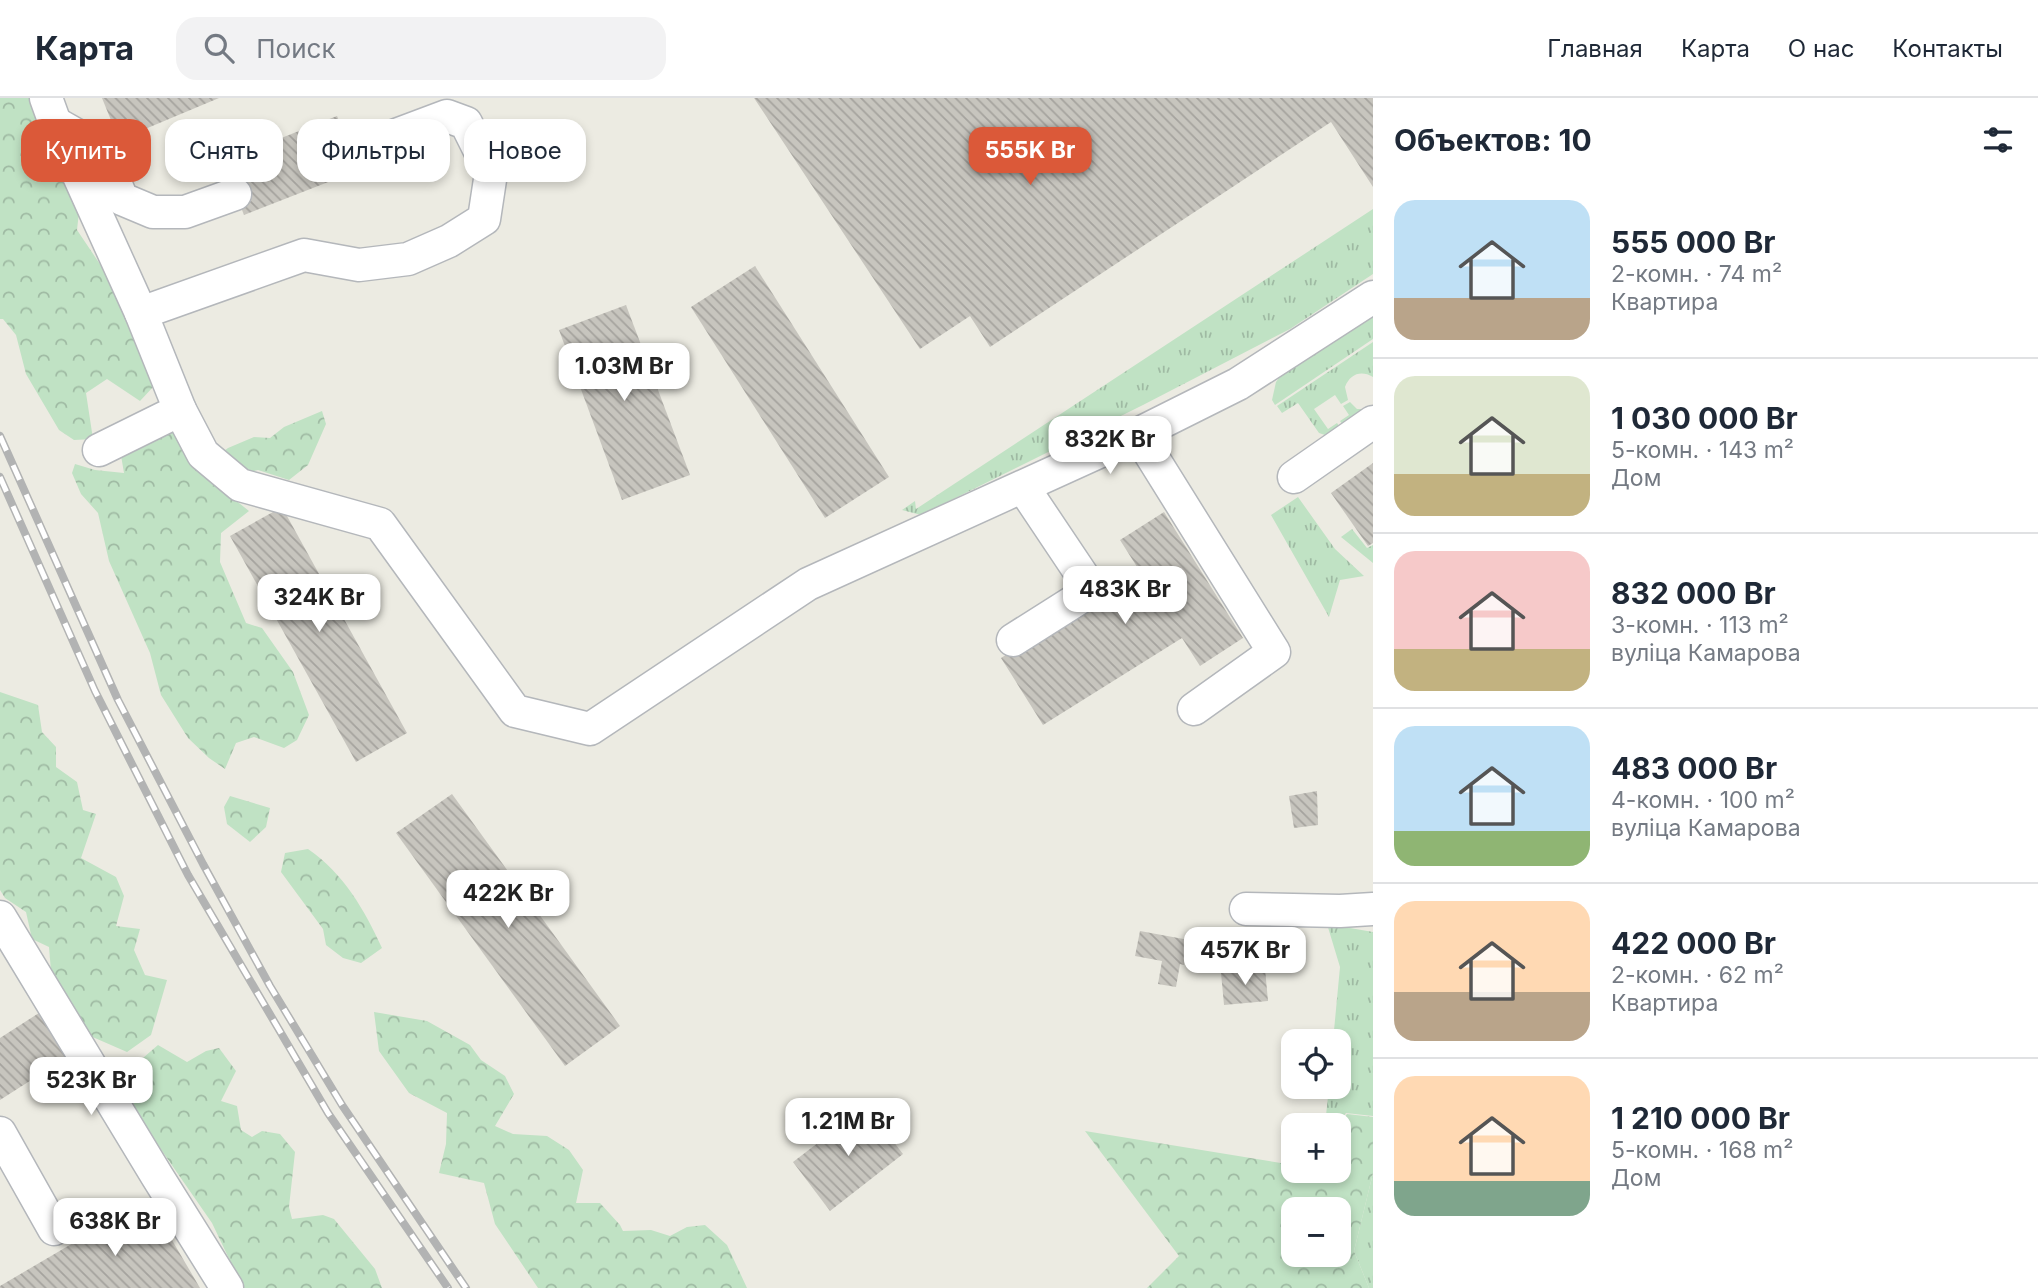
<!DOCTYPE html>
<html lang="ru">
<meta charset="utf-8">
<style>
:root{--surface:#fff;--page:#f2f2f3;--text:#1f2937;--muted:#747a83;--line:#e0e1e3;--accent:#db5939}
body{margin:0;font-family:Inter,sans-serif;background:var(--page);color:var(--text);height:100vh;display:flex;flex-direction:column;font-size:26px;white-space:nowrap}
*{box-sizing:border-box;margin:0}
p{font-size:23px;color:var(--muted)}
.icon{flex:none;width:38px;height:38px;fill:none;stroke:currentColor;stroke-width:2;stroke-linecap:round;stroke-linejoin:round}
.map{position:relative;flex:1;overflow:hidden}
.panel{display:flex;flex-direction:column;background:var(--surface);width:665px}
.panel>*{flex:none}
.hud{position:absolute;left:21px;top:21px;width:665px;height:63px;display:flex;gap:14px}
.controls{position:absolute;left:1281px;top:931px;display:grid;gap:14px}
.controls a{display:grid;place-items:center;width:70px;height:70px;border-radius:14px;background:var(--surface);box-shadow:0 4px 10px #0003;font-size:35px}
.price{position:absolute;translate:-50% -60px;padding:0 16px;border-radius:14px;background:#fff;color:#222;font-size:23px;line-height:46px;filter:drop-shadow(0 2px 4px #0008)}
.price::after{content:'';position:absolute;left:50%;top:42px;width:21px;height:16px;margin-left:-10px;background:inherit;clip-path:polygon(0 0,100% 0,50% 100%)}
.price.current{background:var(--accent);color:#fff}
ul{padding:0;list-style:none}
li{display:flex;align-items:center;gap:21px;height:175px;padding:0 21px}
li+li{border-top:2px solid var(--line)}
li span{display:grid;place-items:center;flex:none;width:196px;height:140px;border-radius:21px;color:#555}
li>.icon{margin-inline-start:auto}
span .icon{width:84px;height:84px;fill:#fffc;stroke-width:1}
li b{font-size:30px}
h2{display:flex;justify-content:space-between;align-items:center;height:84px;padding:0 21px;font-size:30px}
.tag{padding:0 24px;border-radius:21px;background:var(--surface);box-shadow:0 4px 10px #0003;font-size:24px;line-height:63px}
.tag.current{background:var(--accent);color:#fff}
header{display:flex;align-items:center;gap:42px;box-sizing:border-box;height:98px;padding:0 35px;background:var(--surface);border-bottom:2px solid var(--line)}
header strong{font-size:33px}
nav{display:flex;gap:38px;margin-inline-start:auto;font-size:24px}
.search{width:490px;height:63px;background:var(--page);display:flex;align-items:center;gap:18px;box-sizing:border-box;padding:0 24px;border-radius:21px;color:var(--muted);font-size:26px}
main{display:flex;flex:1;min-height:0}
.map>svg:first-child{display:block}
.grass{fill:url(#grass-tufts)}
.forest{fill:url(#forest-crowns);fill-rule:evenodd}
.building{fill:url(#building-back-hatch)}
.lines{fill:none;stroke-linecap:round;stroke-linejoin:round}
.minor-casing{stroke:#b4b7bb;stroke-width:35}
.minor{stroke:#fff;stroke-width:32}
.rail-casing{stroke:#b2b3b3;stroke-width:8}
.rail{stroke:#fff;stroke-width:5;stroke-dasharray:16;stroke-linecap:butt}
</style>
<header>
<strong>Карта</strong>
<div class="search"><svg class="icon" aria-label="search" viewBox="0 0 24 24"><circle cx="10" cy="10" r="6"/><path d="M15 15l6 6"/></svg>Поиск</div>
<nav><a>Главная</a><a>Карта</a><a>О нас</a><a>Контакты</a></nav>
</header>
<main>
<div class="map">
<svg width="1373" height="1190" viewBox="0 0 1373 1190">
<defs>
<pattern id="grass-tufts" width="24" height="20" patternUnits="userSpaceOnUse" patternTransform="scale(1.75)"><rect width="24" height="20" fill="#c0e2c4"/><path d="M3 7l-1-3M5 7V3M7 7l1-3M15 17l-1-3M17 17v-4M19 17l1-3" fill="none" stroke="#9fbaa3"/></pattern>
<pattern id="forest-crowns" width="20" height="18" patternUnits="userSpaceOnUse" patternTransform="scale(1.75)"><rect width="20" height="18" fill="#c0e2c4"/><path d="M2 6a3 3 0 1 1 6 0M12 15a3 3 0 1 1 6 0" fill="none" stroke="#9fbaa3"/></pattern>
<pattern id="building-back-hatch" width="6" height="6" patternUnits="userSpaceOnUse" patternTransform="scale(1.75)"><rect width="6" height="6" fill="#c7c5be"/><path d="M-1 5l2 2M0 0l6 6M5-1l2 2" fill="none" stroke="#a5a39e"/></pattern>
</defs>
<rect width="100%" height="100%" fill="#ecebe2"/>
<g class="grass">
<path d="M1373,111V176L1290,231L1143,307L921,417L902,412L915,403L916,411Z"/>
<path d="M1373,213V241L1275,307L1272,302L1276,284L1284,273Z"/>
<path d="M1373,244V279C1361,272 1350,276 1345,289L1348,302L1341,306L1335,297L1314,311L1328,331L1337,325L1343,333L1346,331L1340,323L1349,317L1343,308L1350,304L1357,311H1373V313L1334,340L1319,335L1298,305L1282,315L1277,308Z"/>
<path d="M1298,399L1335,451L1364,478L1340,482L1329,519L1271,417Z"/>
<path d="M1352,431L1367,450L1373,447V465L1341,439Z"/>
<path d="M1327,826L1373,834V1018L1346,1015L1337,1027H1325L1329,989H1339V943H1333L1340,869Z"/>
<path d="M1373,1075V1190H1369L1354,1153Z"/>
</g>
<g class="forest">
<path d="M0,0H30L54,38L80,105L77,132L114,187L130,221L136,248L154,288L140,303L107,281L86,295L93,341L74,342L59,332L26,276L16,237L3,221H0Z"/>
<path d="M322,313L326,326L308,367L289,382L258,372L221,382L234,401L249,413L221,435L220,464L246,525L262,530L293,574L309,617L297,642L284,650L254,639L236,645L225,671L209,660L188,640L161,597L150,555L109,463L98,415L81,396L72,375L75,366L95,372L124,375L116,328L125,321L144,329L167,322L210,363L228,350L254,339L270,340L284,329Z"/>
<path d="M0,594L38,607L42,634L56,649V669L77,684L83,712L96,716L81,760L116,779L124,798L116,828L140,831L134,852L145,877L167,882L151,937L127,954L88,937L51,873L49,849L32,841L26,814L5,800L0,792Z"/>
<path d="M230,698L270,710L266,729L250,744L227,726L224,709Z"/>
<path d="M308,751C344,776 364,811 382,850L361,865L343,860L326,847L323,831L281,774L285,755Z"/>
<path d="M374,914L427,923L470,947L481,962L505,978L514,996L495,1028L513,1036L547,1038L569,1052L583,1072L576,1105H600L620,1127L623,1133L651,1132L670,1138L687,1129L705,1127L727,1147L747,1190H538L495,1126L484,1085L439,1075L446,1046L447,1015L409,995L379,953Z"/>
<path d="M158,947L187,964L206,953L219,950L236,973L221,1003L237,1008L241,1032L252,1039L262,1033L280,1036L295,1054L289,1109L292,1121L323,1117L334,1121L375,1171L382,1190H243L212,1125L142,1024L128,994L129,972Z"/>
<path d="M1347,1016L1373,1019V1075L1354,1153L1369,1190H1147L1179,1158L1085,1033L1293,1067V1073H1339V1028ZM1293,1111H1339V1157H1293Z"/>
</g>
<g class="building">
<path d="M102,0H219L119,42Z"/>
<path d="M754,0H1373V89L1331,24L990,249L970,218L920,251Z"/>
<path d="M337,18L359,72L244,117L223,63Z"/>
<path d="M755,168L889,379L825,420L691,209Z"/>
<path d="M626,207L690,377L622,402L559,232Z"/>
<path d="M1373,365V445L1368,448L1331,395Z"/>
<path d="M282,409L407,635L356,664L230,438Z"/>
<path d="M1164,414L1243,540L1200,568L1182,540L1043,627L1001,560L1139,472L1120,442Z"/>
<path d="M1317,693L1318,727L1294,730L1289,698Z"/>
<path d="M452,696L620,928L565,968L396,735Z"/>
<path d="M1140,833L1189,842L1184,867L1180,866L1176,889L1158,886L1162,863L1135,858Z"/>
<path d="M1265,871L1268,903L1224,907L1221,875Z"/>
<path d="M42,913L79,970L55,985L47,972L0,1002V940Z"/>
<path d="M866,1008L903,1056L830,1113L793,1064Z"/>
<path d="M148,1101L200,1190H0V1188Z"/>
</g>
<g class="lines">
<defs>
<g id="minor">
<path d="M46,0L55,25L141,215L180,312L99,352"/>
<path d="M55,25L101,51L122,101L153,114H185L235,96"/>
<path d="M141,215L304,157L359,167L408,161L449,143L484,121L491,75L466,25L447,18L351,54"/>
<path d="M180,312L203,356L240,387L380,426L515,613L590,631L808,486L1138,336L1238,286L1373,199"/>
<path d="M1138,336L1274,554L1194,611"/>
<path d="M1294,379L1373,324"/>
<path d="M1013,542L1092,492L1023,389"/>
<path d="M1246,811L1340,813L1373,811"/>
<path d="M0,819L157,1078L227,1190"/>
<path d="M0,1035L54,1131"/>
</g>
</defs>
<use href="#minor" class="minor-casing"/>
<use href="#minor" class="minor"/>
<defs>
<g id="rail">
<path d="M0,338L118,602L203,766L270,888L342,1007L466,1190"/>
<path d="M0,379L95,593L188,777L328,1015L448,1190"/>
</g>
</defs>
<use href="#rail" class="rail-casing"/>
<use href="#rail" class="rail"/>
</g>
</svg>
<div class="controls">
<a><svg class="icon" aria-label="locate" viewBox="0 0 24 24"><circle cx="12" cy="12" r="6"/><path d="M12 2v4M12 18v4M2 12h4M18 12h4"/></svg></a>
<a>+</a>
<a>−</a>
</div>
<b class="price current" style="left:1030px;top:89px">555K Br</b>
<b class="price" style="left:624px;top:305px">1.03M Br</b>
<b class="price" style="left:1110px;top:378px">832K Br</b>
<b class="price" style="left:1125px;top:528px">483K Br</b>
<b class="price" style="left:319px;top:536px">324K Br</b>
<b class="price" style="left:508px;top:832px">422K Br</b>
<b class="price" style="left:1245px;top:889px">457K Br</b>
<b class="price" style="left:91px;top:1019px">523K Br</b>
<b class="price" style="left:848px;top:1060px">1.21M Br</b>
<b class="price" style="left:115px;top:1160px">638K Br</b>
<div class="hud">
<a class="tag current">Купить</a>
<a class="tag">Снять</a>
<a class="tag">Фильтры</a>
<a class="tag">Новое</a>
</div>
</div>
<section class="panel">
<h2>Объектов: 10<svg class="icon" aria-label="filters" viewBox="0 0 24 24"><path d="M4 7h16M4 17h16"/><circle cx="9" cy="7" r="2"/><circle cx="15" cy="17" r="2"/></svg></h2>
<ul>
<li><span style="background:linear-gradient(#bfe0f5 70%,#b9a48a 0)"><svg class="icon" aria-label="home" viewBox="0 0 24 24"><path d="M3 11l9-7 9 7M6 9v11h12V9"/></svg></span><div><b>555 000 Br</b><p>2-комн. · 74 m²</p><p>Квартира</p></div></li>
<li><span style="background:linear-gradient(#dfe7d0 70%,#c2b280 0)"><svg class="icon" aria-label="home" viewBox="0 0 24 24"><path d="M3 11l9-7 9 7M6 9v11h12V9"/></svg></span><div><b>1 030 000 Br</b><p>5-комн. · 143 m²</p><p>Дом</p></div></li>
<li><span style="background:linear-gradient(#f6c9c9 70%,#c2b280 0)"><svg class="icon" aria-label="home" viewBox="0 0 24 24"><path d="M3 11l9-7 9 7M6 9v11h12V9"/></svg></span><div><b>832 000 Br</b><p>3-комн. · 113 m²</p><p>вуліца Камарова</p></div></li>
<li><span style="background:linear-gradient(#bfe0f5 75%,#8fb573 0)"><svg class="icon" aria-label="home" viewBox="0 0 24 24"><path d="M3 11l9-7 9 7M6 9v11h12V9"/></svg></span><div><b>483 000 Br</b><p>4-комн. · 100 m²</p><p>вуліца Камарова</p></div></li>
<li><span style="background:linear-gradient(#ffd9b3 65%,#b9a48a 0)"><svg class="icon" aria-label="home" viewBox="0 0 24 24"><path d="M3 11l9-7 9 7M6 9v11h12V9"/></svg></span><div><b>422 000 Br</b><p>2-комн. · 62 m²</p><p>Квартира</p></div></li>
<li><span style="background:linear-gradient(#ffd9b3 75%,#7fa58c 0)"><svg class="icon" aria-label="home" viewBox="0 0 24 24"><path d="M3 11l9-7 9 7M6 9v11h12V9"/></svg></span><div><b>1 210 000 Br</b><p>5-комн. · 168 m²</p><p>Дом</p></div></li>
</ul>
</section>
</main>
